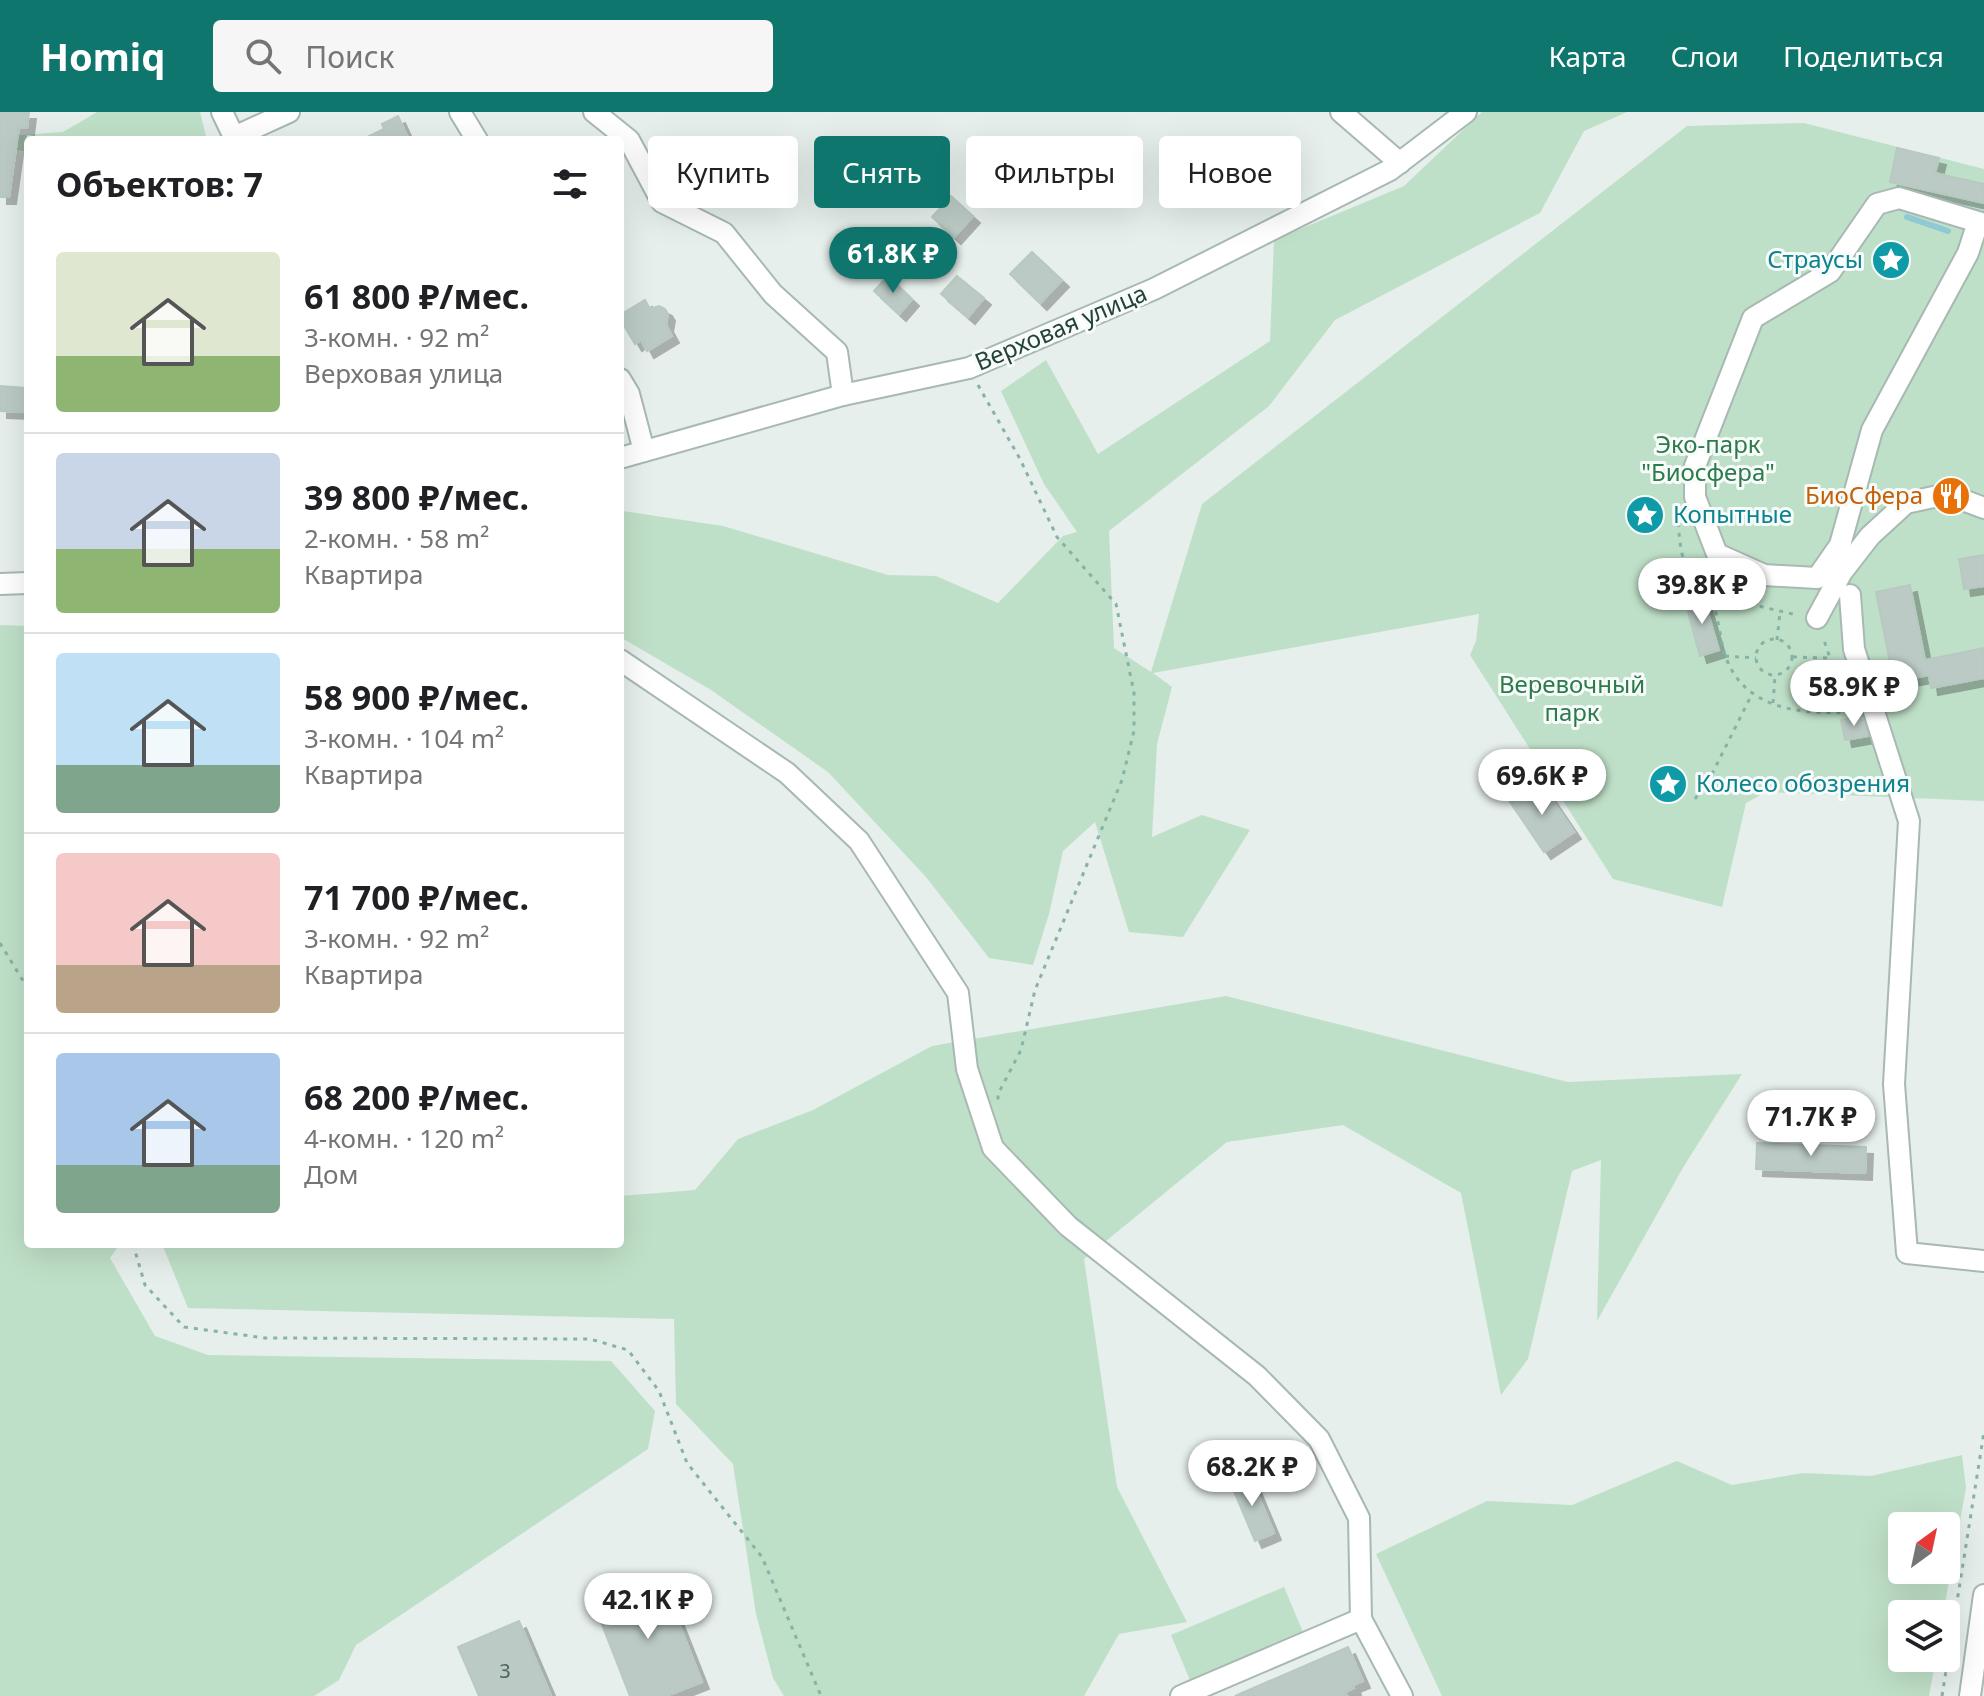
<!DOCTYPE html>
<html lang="ru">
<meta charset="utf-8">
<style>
:root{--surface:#fff;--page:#f6f6f6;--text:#202124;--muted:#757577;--line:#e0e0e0;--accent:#0f766e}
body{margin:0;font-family:"Noto Sans",sans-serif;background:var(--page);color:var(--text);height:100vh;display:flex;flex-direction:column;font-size:30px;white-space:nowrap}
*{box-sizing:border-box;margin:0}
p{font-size:26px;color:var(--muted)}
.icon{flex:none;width:44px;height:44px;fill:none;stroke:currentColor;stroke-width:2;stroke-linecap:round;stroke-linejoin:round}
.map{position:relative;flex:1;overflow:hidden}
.panel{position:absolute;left:24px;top:24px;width:600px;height:1112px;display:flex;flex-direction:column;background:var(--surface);border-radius:8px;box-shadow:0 8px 32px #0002}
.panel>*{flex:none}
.top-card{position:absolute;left:648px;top:24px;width:760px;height:72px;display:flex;gap:16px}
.needle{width:52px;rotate:33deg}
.controls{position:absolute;left:1888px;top:1400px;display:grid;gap:16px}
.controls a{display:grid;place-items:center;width:72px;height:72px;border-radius:8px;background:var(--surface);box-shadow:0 8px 32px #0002;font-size:40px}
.price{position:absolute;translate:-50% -68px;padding:0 18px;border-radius:28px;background:#fff;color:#222;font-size:26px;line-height:52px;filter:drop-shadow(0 2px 4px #0008)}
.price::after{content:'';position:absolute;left:50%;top:48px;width:24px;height:18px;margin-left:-12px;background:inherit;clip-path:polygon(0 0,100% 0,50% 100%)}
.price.active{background:var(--accent);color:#fff}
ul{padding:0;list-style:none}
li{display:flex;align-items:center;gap:24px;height:200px;padding:0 32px}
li+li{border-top:2px solid var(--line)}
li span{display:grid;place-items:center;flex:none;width:224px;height:160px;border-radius:8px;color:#555}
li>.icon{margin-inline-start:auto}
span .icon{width:96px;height:96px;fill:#fffc;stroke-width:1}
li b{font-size:34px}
h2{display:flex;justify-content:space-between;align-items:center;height:96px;padding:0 32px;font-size:34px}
.pill{padding:0 28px;border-radius:8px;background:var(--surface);box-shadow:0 8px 32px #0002;font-size:28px;line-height:72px}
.pill.active{background:var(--accent);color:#fff}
header{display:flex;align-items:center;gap:48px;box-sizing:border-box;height:112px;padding:0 40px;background:var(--accent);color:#fff}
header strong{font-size:38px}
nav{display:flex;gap:44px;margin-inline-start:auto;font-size:28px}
.search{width:560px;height:72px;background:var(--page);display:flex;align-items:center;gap:20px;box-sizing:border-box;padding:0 28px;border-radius:8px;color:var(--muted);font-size:30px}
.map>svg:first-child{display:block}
.green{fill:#bfe0c8;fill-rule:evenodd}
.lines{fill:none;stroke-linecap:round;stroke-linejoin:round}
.stream{stroke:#8ec9d4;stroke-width:6}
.building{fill:#bbcac4;stroke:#b8c9c2;stroke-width:2;filter:url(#shadow)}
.minor-casing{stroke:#a8b8b2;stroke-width:24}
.path{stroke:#86b3a5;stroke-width:3;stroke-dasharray:4 6;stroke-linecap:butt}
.minor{stroke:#fff;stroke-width:20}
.labels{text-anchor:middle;stroke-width:6;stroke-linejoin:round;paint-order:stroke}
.number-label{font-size:20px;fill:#4a645c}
.culture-label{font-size:24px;fill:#0d838f;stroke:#f7fbf9;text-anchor:start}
.street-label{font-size:24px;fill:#24423a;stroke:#f7fbf9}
.park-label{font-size:24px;fill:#2d7a4b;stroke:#f7fbf9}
.food-label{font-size:24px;fill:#c56008;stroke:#f7fbf9;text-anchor:end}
</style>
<header>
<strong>Homiq</strong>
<div class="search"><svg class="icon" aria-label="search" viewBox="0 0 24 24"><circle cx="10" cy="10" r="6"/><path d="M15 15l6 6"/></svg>Поиск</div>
<nav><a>Карта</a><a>Слои</a><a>Поделиться</a></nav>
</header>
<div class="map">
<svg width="1984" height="1584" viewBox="0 0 1984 1584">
<defs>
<filter id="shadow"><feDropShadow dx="7" dy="7" stdDeviation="0" flood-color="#0004"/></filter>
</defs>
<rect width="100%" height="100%" fill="#e6efeb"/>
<g class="green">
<path d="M97,0H200L207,28H28V40L0,34V21L8,24L63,20Z"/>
<path d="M1482,0H1627L1584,19L1540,101L1335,208L1269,294L1109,419L1114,536L1151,560L1202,392L1687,14L1804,11L1984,57V689L1766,680L1746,691L1722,795L1613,767L1470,543L1476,529L1479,502L1153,561L1172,575L1157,632L1152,725L1202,703L1250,718L1183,825L1129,820L1095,710L1063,739L1049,802L1033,853L989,846L926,765L828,660L711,578L620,525V399H623L723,414L888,463L936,464L998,491L1063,424L1077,420L1044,372L1001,279L1046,248L1098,342L1270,229L1274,128L1404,74Z"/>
<path d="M0,513L28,514V1132H120L110,1146L155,1224L208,1243L611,1249L655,1299L648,1337L356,1533L339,1568L314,1584H0Z"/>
<path d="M1226,884L1568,970L1742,962L1684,1054L1597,1209L1601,1048L1572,1059L1528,1247L1501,1283L1461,1081L1343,1013L1227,1030L1084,1147L1117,1375L1187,1510L1119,1522L1084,1584H784L773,1566L756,1502L733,1352L676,1292L674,1207L188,1196L162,1132H620V1084L695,1078L738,1027L813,998L932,934Z"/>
<path d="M1962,1343L1966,1376L1943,1502H1902V1546H1936L1929,1584H1442L1376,1442L1487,1389L1572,1393L1677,1349L1732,1373L1803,1361L1871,1364ZM1902,1414H1946V1458H1902Z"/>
<path d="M1284,1475L1308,1532L1195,1580L1171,1523Z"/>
</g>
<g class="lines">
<path class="stream" d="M1907,105L1948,119"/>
</g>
<g class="building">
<path d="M0,0H29L27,16L19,15L9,85H0Z"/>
<path d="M398,4L409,28H361L384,17L382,12Z"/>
<path d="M1206,31L1231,52L1209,77L1185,57Z"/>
<path d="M1897,36L1939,46L1935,61L1984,72V91L1890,70Z"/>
<path d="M951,84L973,104L954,125L932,105Z"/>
<path d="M1032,140L1062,168L1040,191L1010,162Z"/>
<path d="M888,164L912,187L899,202L874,179Z"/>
<path d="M957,164L984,186L968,205L941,182Z"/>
<path d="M645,188L650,197L659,194L665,197L668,202L666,213L672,224L647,239L641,228L635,232L620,207V203Z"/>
<path d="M0,274L25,276L23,300L0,299Z"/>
<path d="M1984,443V474L1964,477L1959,447Z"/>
<path d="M1910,473L1925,548L1984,536V566L1931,576L1929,563L1894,570L1876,480Z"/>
<path d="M1703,484L1719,538L1700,544L1685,489Z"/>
<path d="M1862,604L1868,624L1845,628L1841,608Z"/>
<path d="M1540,670L1574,720L1544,740L1510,690Z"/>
<path d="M1757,1031L1866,1035L1865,1061L1756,1057Z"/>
<path d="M1250,1364L1274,1421L1255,1429L1231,1372Z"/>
<path d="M661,1466L702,1570L666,1584H630L594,1492Z"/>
<path d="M519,1509L551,1584H479L458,1535Z"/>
<path d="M1348,1535L1363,1569L1353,1573L1354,1576L1345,1580L1347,1584H1235Z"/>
</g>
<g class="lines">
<defs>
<g id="minor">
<path d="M222,0L234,25"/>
<path d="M460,0L477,28"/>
<path d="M594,0L629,28L662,90L724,121L773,182L837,240L843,283"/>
<path d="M1341,0L1400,51"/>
<path d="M235,28L234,25L289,0"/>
<path d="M1978,110L1968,141L1872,318L1840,433L1817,466L1764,463L1717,442L1695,385V354L1753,206L1830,160L1877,92L1899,86L1978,110L1984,112"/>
<path d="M620,267L629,282L644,339"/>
<path d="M620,346L843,283L969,256L1154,177L1390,58L1466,0"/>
<path d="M0,472L28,471"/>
<path d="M1850,483L1854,537L1909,709L1894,972L1907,1141L1984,1149"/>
<path d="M1817,506L1842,460L1870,424L1906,391L1947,382L1984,396"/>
<path d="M620,548L787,661L859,729L958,881L967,957L993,1036L1068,1114L1257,1264L1319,1327L1359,1406L1361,1507L1402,1584"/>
<path d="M1181,1584L1361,1507"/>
<path d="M1970,1584L1984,1483"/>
</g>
</defs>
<use href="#minor" class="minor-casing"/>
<g class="path">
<path d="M978,273L1020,347L1057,425L1116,492L1134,581V619L1122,668L1035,878L1021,938L998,982V988"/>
<path d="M1679,401C1677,419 1682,458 1694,471C1698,476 1706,478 1709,483C1716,492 1720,523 1723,536C1738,595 1795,603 1848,600L1830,546"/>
<path d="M1711,483L1797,503"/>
<circle cx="1774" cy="545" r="18"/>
<path d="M1777,528L1780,500"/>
<path d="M1725,544L1756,546"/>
<path d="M1793,545L1830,546L1823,525"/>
<path d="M1773,591L1775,564"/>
<path d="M1695,687L1711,664L1752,582"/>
<path d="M0,831L28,877"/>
<path d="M133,1132L145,1173L184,1215L265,1226L590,1227L628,1238L659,1279L687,1351L762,1445L821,1584"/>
<path d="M1942,1584L1984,1320"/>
</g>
<use href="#minor" class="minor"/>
</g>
<defs>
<symbol id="sight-disc" viewBox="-11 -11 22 22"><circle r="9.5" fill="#0f9aa8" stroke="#f7fbf9"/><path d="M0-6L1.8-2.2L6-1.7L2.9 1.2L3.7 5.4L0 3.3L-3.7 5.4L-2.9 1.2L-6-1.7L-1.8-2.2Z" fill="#fff"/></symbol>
<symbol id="restaurant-disc" viewBox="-11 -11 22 22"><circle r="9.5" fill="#e8710a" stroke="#f7fbf9"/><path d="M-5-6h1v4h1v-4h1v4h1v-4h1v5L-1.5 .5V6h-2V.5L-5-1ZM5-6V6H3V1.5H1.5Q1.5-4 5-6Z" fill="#fff"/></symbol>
</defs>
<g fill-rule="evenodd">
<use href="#sight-disc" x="1869" y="126" width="44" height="44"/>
<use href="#restaurant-disc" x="1929" y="362" width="44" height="44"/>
<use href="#sight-disc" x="1623" y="381" width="44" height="44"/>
<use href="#sight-disc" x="1646" y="650" width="44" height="44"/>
</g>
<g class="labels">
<g class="number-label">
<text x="505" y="1566">3</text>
</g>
<g class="culture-label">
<text x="1863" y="156" text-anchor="end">Страусы</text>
<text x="1673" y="411">Копытные</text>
<text x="1696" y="680">Колесо обозрения</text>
</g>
<g class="street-label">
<text transform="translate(1061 216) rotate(-23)" y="8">Верховая улица</text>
</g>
<g class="park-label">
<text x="1708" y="341">Эко-парк<tspan x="1708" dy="28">"Биосфера"</tspan></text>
<text x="1572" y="581">Веревочный<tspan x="1572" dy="28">парк</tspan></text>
</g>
<g class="food-label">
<text x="1923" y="392">БиоСфера</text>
</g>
</g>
</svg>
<div class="controls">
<a><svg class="needle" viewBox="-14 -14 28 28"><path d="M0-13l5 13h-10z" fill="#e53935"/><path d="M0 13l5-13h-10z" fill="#757577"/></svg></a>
<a><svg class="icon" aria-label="layers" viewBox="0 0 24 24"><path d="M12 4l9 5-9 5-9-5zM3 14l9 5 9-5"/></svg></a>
</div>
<b class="price active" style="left:893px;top:183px">61.8K ₽</b>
<b class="price" style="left:1702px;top:514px">39.8K ₽</b>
<b class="price" style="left:1854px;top:616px">58.9K ₽</b>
<b class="price" style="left:1542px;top:705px">69.6K ₽</b>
<b class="price" style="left:1811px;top:1046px">71.7K ₽</b>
<b class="price" style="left:1252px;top:1396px">68.2K ₽</b>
<b class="price" style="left:648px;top:1529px">42.1K ₽</b>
<div class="top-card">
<a class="pill">Купить</a>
<a class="pill active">Снять</a>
<a class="pill">Фильтры</a>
<a class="pill">Новое</a>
</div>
<section class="panel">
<h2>Объектов: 7<svg class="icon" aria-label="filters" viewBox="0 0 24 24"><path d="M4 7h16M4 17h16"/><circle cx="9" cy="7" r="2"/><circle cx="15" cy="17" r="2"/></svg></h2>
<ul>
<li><span style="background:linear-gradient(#dfe7d0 65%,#8fb573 0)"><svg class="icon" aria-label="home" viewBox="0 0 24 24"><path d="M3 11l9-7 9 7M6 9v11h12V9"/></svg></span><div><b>61 800 ₽/мес.</b><p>3-комн. · 92 m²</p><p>Верховая улица</p></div></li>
<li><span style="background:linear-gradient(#c9d6e8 60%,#8fb573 0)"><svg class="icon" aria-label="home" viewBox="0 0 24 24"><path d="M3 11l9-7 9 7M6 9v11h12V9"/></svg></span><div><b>39 800 ₽/мес.</b><p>2-комн. · 58 m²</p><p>Квартира</p></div></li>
<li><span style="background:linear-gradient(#bfe0f5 70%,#7fa58c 0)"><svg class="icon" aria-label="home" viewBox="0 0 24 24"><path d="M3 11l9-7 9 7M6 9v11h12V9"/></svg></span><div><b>58 900 ₽/мес.</b><p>3-комн. · 104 m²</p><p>Квартира</p></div></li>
<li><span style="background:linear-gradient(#f6c9c9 70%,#b9a48a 0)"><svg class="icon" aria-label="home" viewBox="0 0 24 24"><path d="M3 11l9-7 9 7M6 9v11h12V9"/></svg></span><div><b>71 700 ₽/мес.</b><p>3-комн. · 92 m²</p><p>Квартира</p></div></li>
<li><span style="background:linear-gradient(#a9c7e8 70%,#7fa58c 0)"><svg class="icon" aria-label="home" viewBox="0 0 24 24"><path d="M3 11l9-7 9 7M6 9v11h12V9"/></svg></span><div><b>68 200 ₽/мес.</b><p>4-комн. · 120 m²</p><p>Дом</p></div></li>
</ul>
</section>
</div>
